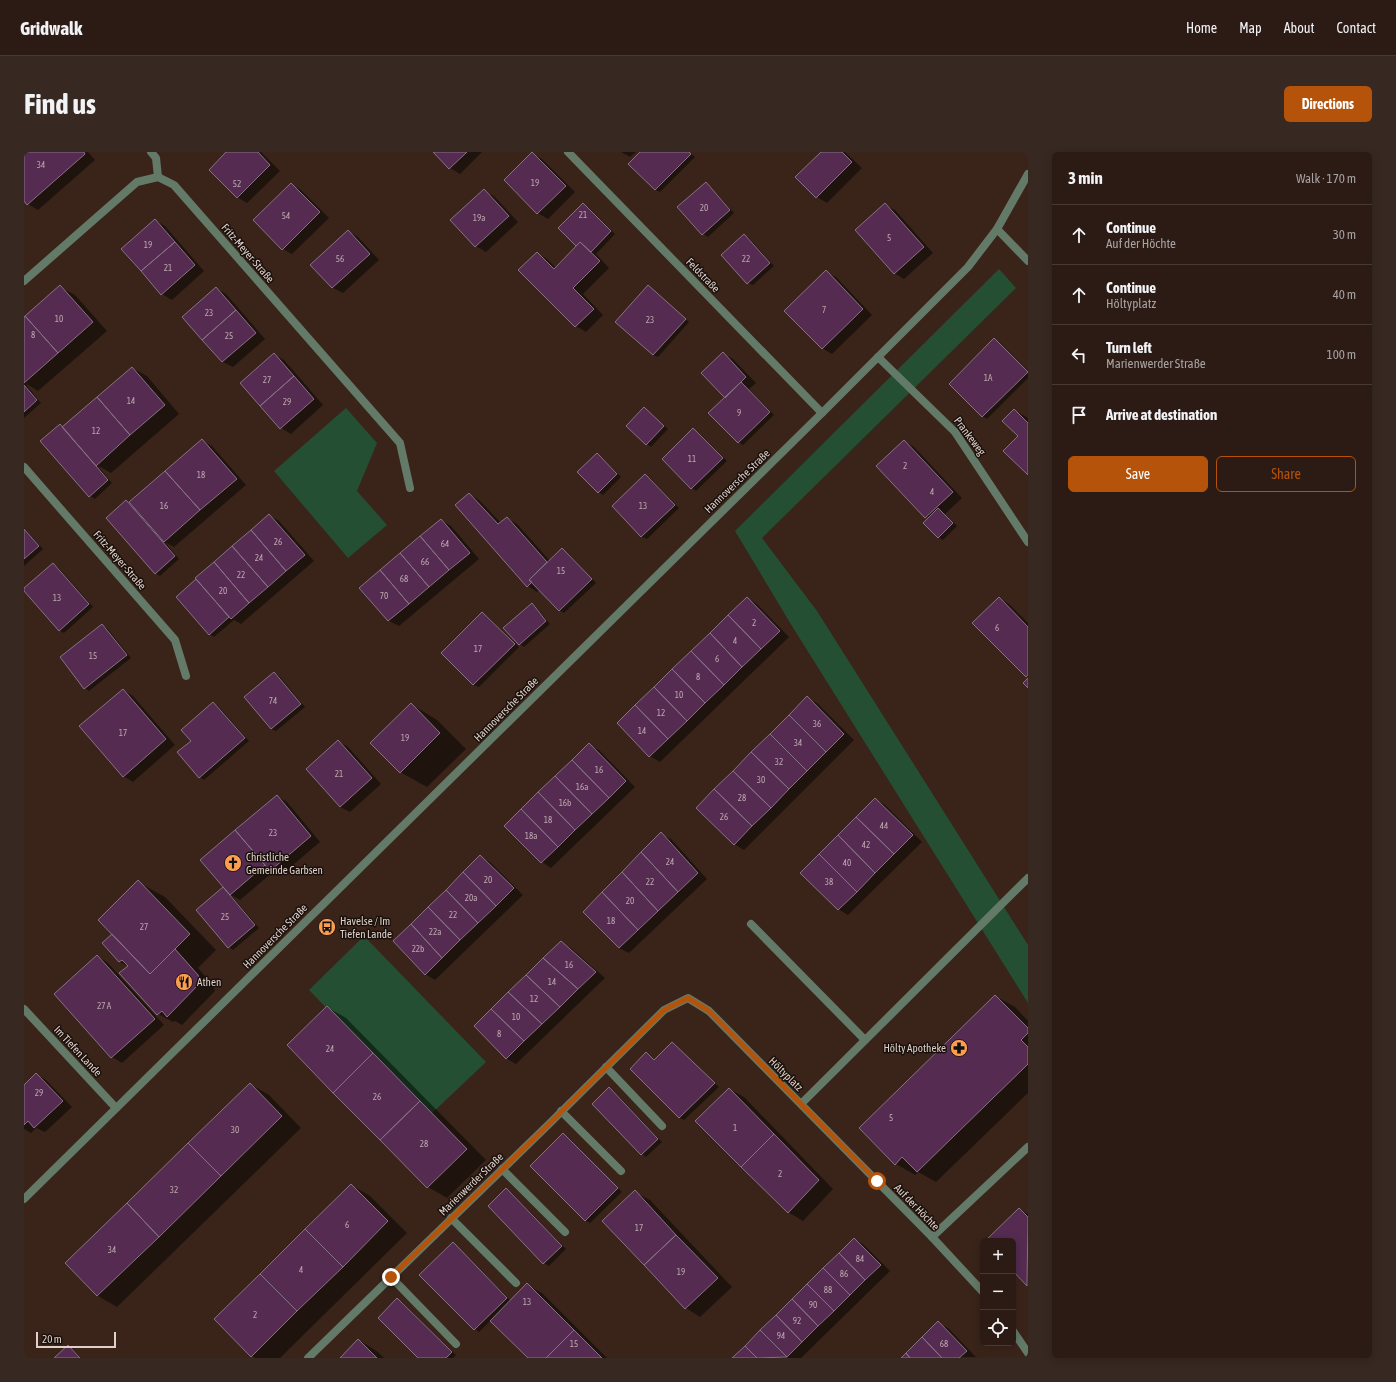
<!DOCTYPE html>
<meta charset="utf-8">
<style>
body{margin:0;font-family:"Asap Condensed",sans-serif;background:#382822;color:#f1f3f6}
.controls{position:absolute;right:12px;bottom:12px;display:grid;overflow:hidden;border-radius:6px;box-shadow:0 2px 10px #0003}
.controls button{width:36px;height:36px;display:grid;place-items:center;padding:0;border:0;border-bottom:1px solid #483934;background:#2c1b14;color:#f1f3f6;font:20px sans-serif}
.scale{position:absolute;left:12px;bottom:10px;width:80px;box-sizing:border-box;padding-left:4px;border:2px solid #dfd1ca;border-top:0;font-size:11px;line-height:14px;white-space:nowrap;color:#dfd1ca;-webkit-text-stroke:3px #1a100c;paint-order:stroke}
.stop{position:absolute;width:12px;height:12px;margin:-9px;border:3px solid #b45309;border-radius:50%;background:#fff}
.stop.end{background:#b45309;border-color:#fff;box-shadow:0 1px 4px #0008}
.list{margin:0;padding:0;list-style:none}
h2{display:flex;justify-content:space-between;align-items:center;height:52px;margin:0;padding:0 16px;font-size:17px}
h2 small{font-size:13px;font-weight:400;color:#a6a1a0}
.list li{display:grid;grid-template-columns:26px 1fr auto;gap:12px;align-items:center;box-sizing:border-box;height:60px;padding:0 16px;border-top:1px solid #483934}
.list b{display:block;font-size:15px;white-space:nowrap}
.list p{margin:0;font-size:13px;white-space:nowrap;color:#a6a1a0}
.list em{font-size:13px;font-style:normal;color:#a6a1a0}
.actions{display:flex;gap:8px;padding:12px 16px}
.actions a{flex:1;padding:9px 0;border:1px solid #b45309;border-radius:6px;text-align:center;font-size:14px;color:#b45309}
.actions .main{background:#b45309;color:#fff}
.icon{flex:none;width:22px;height:22px;fill:none;stroke:currentColor;stroke-width:2;stroke-linecap:round;stroke-linejoin:round}
.map{position:relative;flex:none;width:1004px;height:1206px;overflow:hidden;border-radius:6px}
header{display:flex;align-items:center;gap:24px;box-sizing:border-box;height:56px;padding:0 20px;background:#2c1b14;border-bottom:1px solid #483934}
header strong{font-size:19px}
nav{display:flex;gap:22px;margin-inline-start:auto;font-size:14px}
.intro{display:flex;align-items:center;justify-content:space-between;box-sizing:border-box;height:96px;padding:0 24px}
h1{margin:0;font-size:28px}
.button{padding:10px 18px;border-radius:6px;background:#b45309;color:#fff;font-size:14px;font-weight:700}
main{display:flex;gap:24px;padding:0 24px}
aside{flex:1;background:#2c1b14;border-radius:6px;box-shadow:0 2px 10px #0003}
.map>svg:first-child{display:block}
</style>
<header>
<strong>Gridwalk</strong>
<nav><a>Home</a><a>Map</a><a>About</a><a>Contact</a></nav>
</header>
<div class="intro"><h1>Find us</h1><a class="button">Directions</a></div>
<main>
<div class="map">
<svg width="1004" height="1206" viewBox="0 0 1004 1206">
<rect width="100%" height="100%" fill="#3a241a"/>
<!-- green -->
<path fill="#244f33" d="M975 117 992 136 738 386 793 459 1004 793V851L768 474 711 379Z
M322 256 353 291 333 339 363 373 324 406 250 319Z
M340 784 462 910 406 963 285 838Z"/>
<!-- shadow -->
<path fill="#0007" d="M0 0H64L71 8 14 58 4 52 0 48Z
M204 0H237L256 19 223 51 213 45Z
M411 0H458L436 22 426 16Z
M597 0H612L606 5Z
M617 0H665L671 5 636 40 632 38 606 12Z
M798 0H821L838 16 803 51 793 45Z
M508 1 518 7 551 40 524 67 514 61Z
M682 31 686 34 710 61 684 85 679 82Z
M267 32 277 38 305 66 268 102 259 97Z
M460 39 470 44 494 70 462 100 452 94 428 68Z
M559 52 564 55 591 82 572 102 585 116 559 142 579 163 562 180 552 174 513 101 523 107 532 116 554 94 553 93Z
M861 53 871 58 909 101 880 127 870 121Z
M131 68 141 74 180 119 148 148 138 142Z
M324 79 334 85 355 108 319 141 309 136 288 113Z
M720 83 725 86 750 114 729 133 724 131Z
M802 120 812 125 848 163 808 202 798 196Z
M624 134 665 170 634 205 629 203Z
M36 135 51 143 83 179 14 239 1 231 17 251 0 266V166Z
M192 136 202 142 241 187 209 215 199 210 159 165Z
M970 187 975 190 1004 219V226L963 267 958 264Z
M699 201 709 207 732 231 725 237 750 263 719 293 714 290 702 246Z
M250 202 260 208 299 253 267 282 257 276Z
M108 216 123 224 155 262 87 321 73 313 88 331 71 347 66 344 18 289 39 276Z
M620 256 624 259 644 277 627 295 623 292 603 274Z
M990 258 1004 266V322L995 284Z
M669 277 674 280 703 309 672 339 668 336 639 307Z
M178 288 188 294 222 333 150 395 141 390 155 407 136 424 131 421 102 349 106 351Z
M880 289 890 295 938 346 921 362 933 374 919 388 914 385 905 367 853 314Z
M573 302 577 305 597 325 579 343 574 340Z
M621 324 626 326 655 356 623 387 618 385 589 354Z
M445 342 455 348 477 371 483 366 493 372 526 409 538 397 543 400 572 431 540 461 535 458 516 437 513 440 504 434Z
M245 363 255 369 290 409 217 472 210 468 190 485 186 482 153 445Z
M417 368 427 374 455 407 375 474 365 469 337 436Z
M0 376 19 397 0 414Z
M29 412 34 415 69 455 40 481 35 478Z
M723 446 733 452 765 485 636 610 626 604Z
M975 446 985 452 1004 471V525L1002 524Z
M508 452 512 455 526 472 500 495 496 492Z
M458 461 463 464 495 495 455 535 450 533 418 501Z
M78 473 83 476 107 506 65 539 61 536Z
M250 521 255 524 281 555 252 579 247 577Z
M99 538 109 544 151 593 109 630 99 624Z
M783 546 793 551 830 588 720 698 710 692Z
M189 551 194 554 225 589 180 628 176 625 168 589Z
M387 552 413 568 442 597 403 635 376 620Z
M314 589 324 595 357 632 326 660 316 655Z
M565 593 575 598 611 635 527 716 518 710Z
M253 644 263 650 296 690 256 724 249 720 216 748 207 743 235 776 209 798 205 795 173 758 200 735Z
M851 647 861 653 898 690 824 763 814 757Z
M637 682 647 687 683 727 605 801 595 796Z
M456 705 466 710 499 743 411 828 401 822Z
M114 730 141 745 192 798 174 816 188 832 191 839 158 873 151 869 149 870 134 862 104 814 96 810 88 783Z
M537 790 547 796 581 826 492 912 482 906Z
M73 804 83 810 140 873 98 911 88 905 31 842Z
M971 844 991 855 1004 869V941L912 1030 894 1020 891 1023 872 1012Z
M303 855 322 866 462 1008 423 1046 404 1035 264 893Z
M652 894 695 935 660 968 656 966 607 917 622 901 631 908Z
M12 922 22 928 48 955 21 980 12 976 7 981 0 977V934Z
M226 932 245 943 277 976 93 1155 74 1144 42 1111Z
M585 936 590 939 638 990 622 1005 618 1002Z
M705 937 720 945 809 1037 779 1069 764 1060Z
M540 982 544 985 598 1040 566 1071 561 1068Z
M327 1033 346 1044 383 1081 256 1206H231L228 1204Z
M482 1038 487 1040 542 1097 525 1114 520 1111Z
M611 1040 626 1048 708 1135 676 1165 662 1156Z
M995 1057 1004 1062V1133L989 1118V1089H963Z
M831 1087 840 1093 866 1119 777 1206H710Z
M429 1092 433 1094 487 1149 503 1133 518 1141 583 1206H505L467 1168 455 1180 451 1177Z
M373 1147 378 1150 432 1203 429 1206H396Z
M914 1171 924 1176 952 1205 878 1206Z
M335 1188 354 1200 360 1206H317Z
M44 1194 49 1197 57 1206H32Z"/>
<!-- building -->
<path fill="#552b52" stroke="#877285" d="M0 0H60L61 2 3 53 0 49Z
M202 0H234L246 13 213 46 185 18Z
M409 0H443L425 17Z
M508 0 542 34 513 62 480 28Z
M616 0H665L667 2 631 38 604 12Z
M797 0H818L828 10 792 46 771 25Z
M682 30 706 58 678 83 653 55Z
M267 31 296 60 258 98 229 68Z
M460 37 485 64 451 95 426 68Z
M559 51 587 79 567 100 556 90 552 94 534 76Z
M861 51 900 95 870 122 831 78Z
M131 67 151 90 117 119 97 97Z
M324 78 346 102 308 136 286 113Z
M720 82 746 111 723 132 697 103Z
M151 90 171 113 137 143 117 119Z
M556 90 576 109 549 136 570 157 551 175 494 118 513 100 530 117Z
M802 118 839 157 798 197 760 159Z
M36 133 69 170 34 201 1 164Z
M624 133 662 167 629 203 591 170Z
M192 135 212 158 178 188 158 165Z
M212 158 232 181 198 210 178 188Z
M1 164 34 201 0 231V165Z
M970 186 1004 220 958 265 925 232Z
M699 200 722 225 701 246 677 221Z
M250 201 270 224 236 254 216 231Z
M108 215 141 253 106 283 73 245Z
M270 224 290 247 256 277 236 254Z
M717 230 746 260 714 291 684 261Z
M0 233 13 248 0 260Z
M73 245 106 283 72 314 38 275Z
M620 255 640 274 622 293 602 274Z
M990 257 1004 271V323L979 299 994 284 978 269Z
M36 272 84 328 65 345 16 289Z
M669 276 699 306 667 337 638 307Z
M178 287 213 327 176 358 141 319Z
M880 288 929 340 901 366 852 314Z
M573 301 593 322 574 341 553 320Z
M141 319 176 358 140 390 105 350Z
M621 322 651 353 617 385 588 354Z
M445 341 474 372 483 365 523 410 505 428 508 430 503 435 431 353Z
M102 348 151 404 131 422 82 366Z
M914 356 929 371 914 386 899 371Z
M245 362 281 403 262 419 227 378Z
M417 367 446 401 425 418 396 384Z
M0 377 15 394 0 407Z
M227 378 262 419 244 435 208 394Z
M396 384 425 418 405 435 376 401Z
M208 394 244 435 225 451 190 410Z
M538 396 568 427 535 459 505 428Z
M376 401 405 435 385 452 356 418Z
M190 410 225 451 207 467 171 426Z
M29 411 65 452 35 479 0 439V436Z
M356 418 385 452 364 469 335 436Z
M172 427 205 465 185 483 152 445Z
M723 445 756 479 737 497 704 463Z
M975 445 1004 475V523L1002 525 948 471Z
M508 451 522 469 495 493 479 476Z
M458 460 491 492 449 533 417 501Z
M704 463 737 497 718 515 686 481Z
M78 472 103 503 60 537 36 505Z
M686 481 718 515 700 533 667 499Z
M667 499 700 533 681 551 648 517Z
M648 517 681 551 663 569 630 535Z
M250 520 277 552 247 577 220 545Z
M1004 526V536L999 531Z
M630 535 663 569 644 587 611 553Z
M99 537 142 587 99 625 55 574Z
M783 544 820 582 802 600 765 563Z
M189 550 221 586 175 626 153 600 167 589 157 578Z
M387 551 416 581 376 621 346 591Z
M611 553 644 587 625 605 593 571Z
M765 563 802 600 783 619 746 582Z
M746 582 783 619 765 637 727 600Z
M314 588 348 626 316 655 282 617Z
M565 591 602 629 585 646 548 608Z
M727 600 765 637 747 656 709 619Z
M548 608 585 646 568 662 531 624Z
M709 619 747 656 728 674 690 637Z
M531 624 568 662 551 678 514 640Z
M690 637 728 674 710 693 672 656Z
M514 640 551 678 534 695 497 657Z
M253 643 287 684 246 719 211 678Z
M851 646 889 683 870 702 832 665Z
M497 657 534 695 517 711 480 674Z
M832 665 870 702 851 721 814 683Z
M211 678 241 713 206 743 176 708Z
M637 680 674 721 654 740 617 700Z
M814 683 851 721 833 740 795 702Z
M617 700 654 740 634 759 598 720Z
M795 702 833 740 814 758 776 721Z
M456 703 490 736 472 754 439 720Z
M439 720 472 754 454 771 422 738Z
M598 720 634 759 614 778 578 740Z
M114 728 166 782 126 822 74 768Z
M199 735 231 773 204 796 172 758Z
M422 738 454 771 436 788 404 755Z
M578 740 614 778 595 796 559 760Z
M404 755 436 788 418 806 387 772Z
M387 772 418 806 401 823 369 789Z
M88 782 126 822 151 797 174 823 177 830 143 865 138 859 133 863 95 821 104 814 98 808 95 810 78 791Z
M537 789 572 820 554 837 519 806Z
M73 803 131 867 87 906 30 842Z
M519 806 554 837 536 855 502 823Z
M502 823 536 855 518 872 484 840Z
M484 840 518 872 500 889 467 857Z
M971 843 1004 876V881L997 888 1004 895V912L893 1020 878 1005 871 1013 835 976Z
M303 854 349 901 309 941 263 893Z
M467 857 500 889 482 907 450 874Z
M648 890 691 931 655 966 606 917 622 900 630 908Z
M349 901 396 949 356 988 309 941Z
M12 921 39 949 10 976 4 969 0 973V933Z
M226 931 258 964 197 1024 164 991Z
M585 935 634 987 617 1003 568 952Z
M705 936 750 982 717 1015 671 969Z
M396 949 443 997 403 1036 356 988Z
M539 981 594 1036 561 1069 506 1014Z
M750 982 795 1028 764 1061 717 1015Z
M164 991 197 1024 135 1085 103 1051Z
M327 1032 364 1069 319 1115 281 1077Z
M482 1036 538 1094 519 1112 464 1054Z
M611 1038 652 1083 620 1113 578 1069Z
M103 1051 135 1085 73 1144 41 1111Z
M995 1056 1004 1065 1003 1134 989 1119V1089H961Z
M281 1077 319 1115 273 1159 236 1122Z
M652 1083 694 1126 661 1157 620 1113Z
M830 1086 857 1113 841 1128 815 1101Z
M429 1090 483 1146 450 1178 395 1123Z
M815 1101 841 1128 826 1143 799 1116Z
M799 1116 826 1143 810 1159 783 1132Z
M236 1122 273 1159 227 1205 190 1167Z
M503 1131 550 1178 522 1206H504L466 1169Z
M783 1132 810 1159 794 1174 768 1147Z
M373 1146 428 1200 422 1206H394L354 1166Z
M768 1147 794 1174 778 1190 752 1163Z
M752 1163 778 1190 763 1205 736 1178Z
M914 1169 943 1199 935 1206H918L898 1185Z
M550 1178 578 1206H522Z
M736 1178 763 1205 733 1206 721 1194Z
M898 1185 918 1206H886L882 1201Z
M334 1187 353 1206H316Z
M44 1193 56 1206H30Z
M721 1194 733 1206H708Z
M882 1201 886 1206H877Z"/>
<g fill="none" stroke-linecap="round" stroke-linejoin="round">
<!-- service -->
<path stroke="#647a68" stroke-width="8" d="M127 0 132 6 134 25
M727 772 841 888
M582 915 638 974
M537 959 597 1019
M478 1017 541 1080
M427 1066 492 1131
M908 1085 1004 995
M367 1125 432 1192"/>
<!-- minor -->
<path stroke="#647a68" stroke-width="8" d="M544 0 798 261
M973 77 1004 109
M0 129 113 30 134 25 150 33 376 291 386 336
M854 205 931 280 1004 390
M0 315 151 488 162 524
M0 857 92 956
M777 952 1004 726
M989 1179 1004 1201
M284 1206 525 972 640 858 664 846 685 859 908 1085 959 1140"/>
<!-- tertiary -->
<path stroke="#647a68" stroke-width="8" d="M0 1047 798 261 944 115 973 77 1004 22"/>
</g>
<g fill="none" stroke-linecap="round" stroke-linejoin="round">
<!-- route -->
<path stroke="#b45309" stroke-width="5" d="M367 1125 525 972 640 858 664 846 685 859 853 1029"/>
</g>
<!-- icons -->
<defs>
<symbol id="church-disc" viewBox="-11 -11 22 22"><circle r="9.5" fill="#fb9e50" stroke="#1a100c"/><path d="M-1.2-6h2.4v3.5h3.3v2.4h-3.3V6h-2.4V-.1h-3.3v-2.4h3.3Z" fill="#111"/></symbol>
<symbol id="bus-disc" viewBox="-11 -11 22 22"><circle r="9.5" fill="#fb9e50" stroke="#1a100c"/><path d="M-5-6H5V4H4V6H2V4H-2V6H-4V4H-5ZM-3.5-4V0h7V-4ZM-3.5 1.2v1.5H-2V1.2ZM2 1.2v1.5H3.5V1.2Z" fill="#111"/></symbol>
<symbol id="restaurant-disc" viewBox="-11 -11 22 22"><circle r="9.5" fill="#fb9e50" stroke="#1a100c"/><path d="M-5-6h1v4h1v-4h1v4h1v-4h1v5L-1.5 .5V6h-2V.5L-5-1ZM5-6V6H3V1.5H1.5Q1.5-4 5-6Z" fill="#111"/></symbol>
<symbol id="pharmacy-disc" viewBox="-11 -11 22 22"><circle r="9.5" fill="#fb9e50" stroke="#1a100c"/><path d="M-2-6h4v4h4v4h-4v4h-4v-4h-4v-4h4Z" fill="#111"/></symbol>
</defs>
<g fill-rule="evenodd">
<use href="#church-disc" x="199" y="701" width="20" height="20"/>
<use href="#bus-disc" x="293" y="765" width="20" height="20"/>
<use href="#restaurant-disc" x="150" y="820" width="20" height="20"/>
<use href="#pharmacy-disc" x="925" y="886" width="20" height="20"/>
</g>
<g text-anchor="middle" stroke-width="3" stroke-linejoin="round" paint-order="stroke">
<!-- number labels -->
<g font-size="9" fill="#bca8ac">
<text x="17" y="16">34</text>
<text x="511" y="34">19</text>
<text x="213" y="35">52</text>
<text x="680" y="59">20</text>
<text x="559" y="66">21</text>
<text x="262" y="67">54</text>
<text x="455" y="69">19a</text>
<text x="865" y="89">5</text>
<text x="124" y="96">19</text>
<text x="316" y="110">56</text>
<text x="722" y="110">22</text>
<text x="144" y="119">21</text>
<text x="800" y="161">7</text>
<text x="185" y="164">23</text>
<text x="35" y="170">10</text>
<text x="626" y="171">23</text>
<text x="9" y="186">8</text>
<text x="205" y="187">25</text>
<text x="964" y="229">1A</text>
<text x="243" y="231">27</text>
<text x="107" y="252">14</text>
<text x="263" y="253">29</text>
<text x="715" y="264">9</text>
<text x="72" y="282">12</text>
<text x="668" y="310">11</text>
<text x="881" y="317">2</text>
<text x="177" y="326">18</text>
<text x="908" y="343">4</text>
<text x="140" y="357">16</text>
<text x="619" y="357">13</text>
<text x="254" y="393">26</text>
<text x="421" y="395">64</text>
<text x="235" y="409">24</text>
<text x="401" y="413">66</text>
<text x="537" y="422">15</text>
<text x="217" y="426">22</text>
<text x="380" y="430">68</text>
<text x="199" y="442">20</text>
<text x="360" y="447">70</text>
<text x="33" y="449">13</text>
<text x="730" y="474">2</text>
<text x="973" y="479">6</text>
<text x="711" y="492">4</text>
<text x="454" y="500">17</text>
<text x="69" y="507">15</text>
<text x="693" y="510">6</text>
<text x="674" y="528">8</text>
<text x="655" y="546">10</text>
<text x="249" y="552">74</text>
<text x="637" y="564">12</text>
<text x="793" y="575">36</text>
<text x="618" y="582">14</text>
<text x="99" y="584">17</text>
<text x="381" y="589">19</text>
<text x="774" y="594">34</text>
<text x="755" y="613">32</text>
<text x="575" y="621">16</text>
<text x="315" y="625">21</text>
<text x="737" y="631">30</text>
<text x="558" y="638">16a</text>
<text x="718" y="649">28</text>
<text x="541" y="654">16b</text>
<text x="700" y="668">26</text>
<text x="524" y="671">18</text>
<text x="860" y="677">44</text>
<text x="249" y="684">23</text>
<text x="507" y="687">18a</text>
<text x="842" y="696">42</text>
<text x="646" y="713">24</text>
<text x="823" y="714">40</text>
<text x="464" y="731">20</text>
<text x="626" y="733">22</text>
<text x="805" y="733">38</text>
<text x="447" y="749">20a</text>
<text x="606" y="752">20</text>
<text x="429" y="766">22</text>
<text x="201" y="768">25</text>
<text x="587" y="772">18</text>
<text x="120" y="778">27</text>
<text x="411" y="783">22a</text>
<text x="394" y="800">22b</text>
<text x="545" y="816">16</text>
<text x="528" y="833">14</text>
<text x="510" y="850">12</text>
<text x="80" y="857">27 A</text>
<text x="492" y="868">10</text>
<text x="475" y="885">8</text>
<text x="306" y="900">24</text>
<text x="15" y="944">29</text>
<text x="353" y="948">26</text>
<text x="867" y="969">5</text>
<text x="711" y="979">1</text>
<text x="211" y="981">30</text>
<text x="400" y="995">28</text>
<text x="756" y="1025">2</text>
<text x="150" y="1041">32</text>
<text x="323" y="1076">6</text>
<text x="615" y="1079">17</text>
<text x="88" y="1101">34</text>
<text x="836" y="1110">84</text>
<text x="277" y="1121">4</text>
<text x="657" y="1123">19</text>
<text x="820" y="1125">86</text>
<text x="804" y="1141">88</text>
<text x="503" y="1153">13</text>
<text x="789" y="1156">90</text>
<text x="231" y="1166">2</text>
<text x="773" y="1172">92</text>
<text x="757" y="1187">94</text>
<text x="550" y="1195">15</text>
<text x="920" y="1195">68</text>
</g>
<!-- street labels -->
<g font-size="11" fill="#dfd1ca" stroke="#1a100c">
<text transform="translate(224 101) rotate(49)" y="4">Fritz-Meyer-Straße</text>
<text transform="translate(679 123) rotate(46)" y="4">Feldstraße</text>
<text transform="translate(946 284) rotate(53)" y="4">Prankeweg</text>
<text transform="translate(713 329) rotate(-44)" y="4">Hannoversche Straße</text>
<text transform="translate(96 408) rotate(49)" y="4">Fritz-Meyer-Straße</text>
<text transform="translate(482 557) rotate(-45)" y="4">Hannoversche Straße</text>
<text transform="translate(251 784) rotate(-45)" y="4">Hannoversche Straße</text>
<text transform="translate(54 899) rotate(47)" y="4">Im Tiefen Lande</text>
<text transform="translate(762 922) rotate(45)" y="4">Höltyplatz</text>
<text transform="translate(447 1032) rotate(-44)" y="4">Marienwerder Straße</text>
<text transform="translate(893 1055) rotate(46)" y="4">Auf der Höchte</text>
</g>
<!-- poi labels -->
<g font-size="11" fill="#dfd1ca" stroke="#1a100c" text-anchor="start">
<text x="222" y="709">Christliche<tspan x="222" dy="13">Gemeinde Garbsen</tspan></text>
<text x="316" y="773">Havelse / Im<tspan x="316" dy="13">Tiefen Lande</tspan></text>
<text x="173" y="834">Athen</text>
<text x="922" y="900" text-anchor="end">Hölty Apotheke</text>
</g>
</g>
</svg>
<div class="controls">
<button>+</button>
<button>−</button>
<button><svg class="icon" aria-label="locate" viewBox="0 0 24 24"><circle cx="12" cy="12" r="6"/><path d="M12 2v4M12 18v4M2 12h4M18 12h4"/></svg></button>
</div>
<div class="scale">20 m</div>
<div class="stop" style="left:853px;top:1029px"></div>
<div class="stop end" style="left:367px;top:1125px"></div>
</div>
<aside>
<h2>3 min<small>Walk · 170 m</small></h2>
<ul class="list">
<li><svg class="icon" aria-label="ahead" viewBox="0 0 24 24"><path d="M12 20V5M6 11l6-6 6 6"/></svg><div><b>Continue</b><p>Auf der Höchte</p></div><em>30 m</em></li>
<li><svg class="icon" aria-label="ahead" viewBox="0 0 24 24"><path d="M12 20V5M6 11l6-6 6 6"/></svg><div><b>Continue</b><p>Höltyplatz</p></div><em>40 m</em></li>
<li><svg class="icon" aria-label="left" viewBox="0 0 24 24"><path d="M17 20v-9H6M10 6l-5 5 5 5"/></svg><div><b>Turn left</b><p>Marienwerder Straße</p></div><em>100 m</em></li>
<li><svg class="icon" aria-label="arrive" viewBox="0 0 24 24"><path d="M6 21V4h12l-3 4 3 4H6"/></svg><div><b>Arrive at destination</b></div></li>
</ul>
<div class="actions"><a class="main">Save</a><a>Share</a></div>
</aside>
</main>
